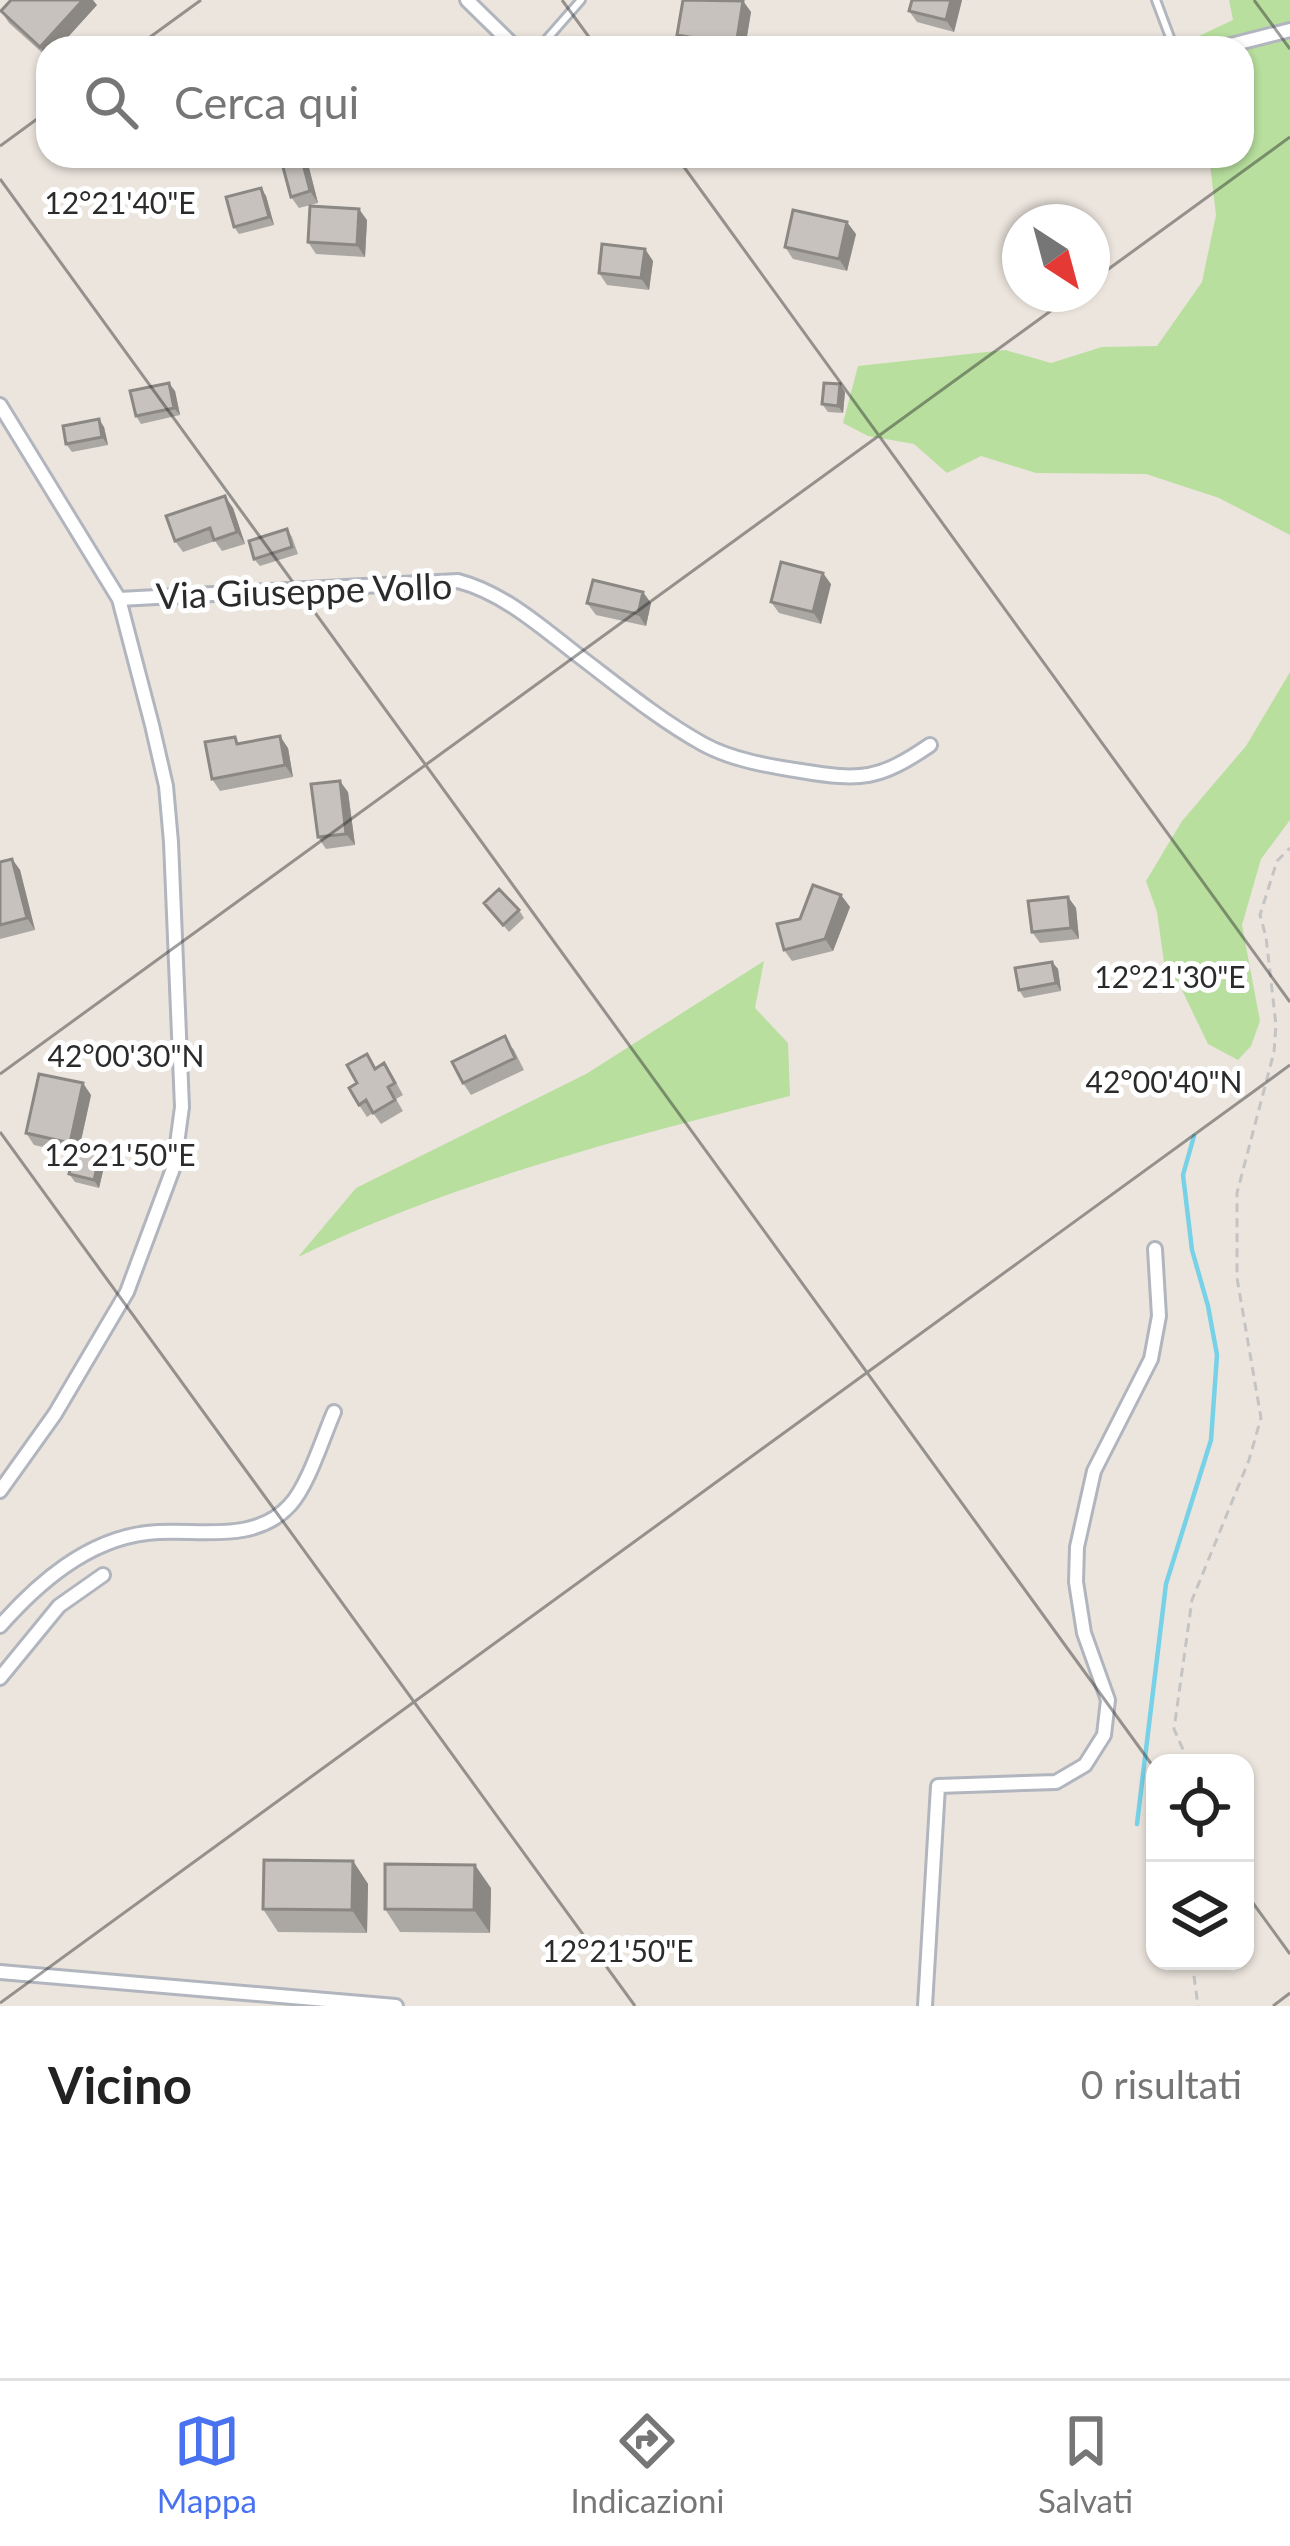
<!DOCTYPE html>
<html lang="it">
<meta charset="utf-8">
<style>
body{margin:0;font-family:Lato,sans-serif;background:#f2f2f2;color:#222}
.controls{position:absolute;right:36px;bottom:36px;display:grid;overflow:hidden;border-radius:24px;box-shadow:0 3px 9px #0004}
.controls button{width:108px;height:108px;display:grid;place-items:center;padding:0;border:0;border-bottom:3px solid #e0e0e0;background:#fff;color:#222;font:60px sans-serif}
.compass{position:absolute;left:1002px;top:204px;width:108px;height:108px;border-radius:50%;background:#fff;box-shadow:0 3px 9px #0004;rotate:144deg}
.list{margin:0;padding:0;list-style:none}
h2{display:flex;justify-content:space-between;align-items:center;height:156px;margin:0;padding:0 48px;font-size:51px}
h2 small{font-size:39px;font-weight:400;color:#767676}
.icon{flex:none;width:66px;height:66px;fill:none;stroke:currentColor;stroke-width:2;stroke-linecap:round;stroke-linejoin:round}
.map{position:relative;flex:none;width:1290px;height:2006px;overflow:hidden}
.search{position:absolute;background:#fff;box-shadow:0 3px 9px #0004;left:36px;right:36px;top:36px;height:132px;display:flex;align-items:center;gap:30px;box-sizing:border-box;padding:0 42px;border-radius:36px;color:#767676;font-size:45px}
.sheet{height:372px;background:#fff}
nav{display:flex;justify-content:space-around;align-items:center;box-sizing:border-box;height:168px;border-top:3px solid #e0e0e0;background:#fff;font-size:33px;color:#767676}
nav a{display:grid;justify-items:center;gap:6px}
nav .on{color:#4872ef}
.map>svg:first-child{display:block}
</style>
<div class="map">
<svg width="1290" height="2006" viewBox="0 0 1290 2006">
<rect width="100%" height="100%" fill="#ece5de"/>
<!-- green -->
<path fill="#b8df9e" d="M1229 0H1290V535L1219 498 1146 474 1036 473 981 456 947 473 914 444 868 436 843 423 858 366 1005 350 1051 363 1102 347 1157 346 1202 282 1216 215 1209 156H1242V48H1188L1184 43 1233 20Z
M1290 672V820L1261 859 1242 925 1260 1021 1251 1046 1238 1060 1208 1044 1180 986 1164 962 1157 912 1146 881 1182 821 1246 746Z
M764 961 755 1008 788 1043 790 1096C623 1138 453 1182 298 1257L356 1188 586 1074Z"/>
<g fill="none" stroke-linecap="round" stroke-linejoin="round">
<!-- stream -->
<path stroke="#77d1e7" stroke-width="4.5" d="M1137 1824 1166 1584 1211 1440 1217 1355 1208 1306 1192 1250 1183 1175 1194 1136"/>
<defs>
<path id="service" d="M1156 0 1174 48
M539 48 581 0"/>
<path id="minor" d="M467 0 516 48
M1219 48 1290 30
M0 405 119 599 152 725 166 786 171 842 182 1107 174 1166 127 1292 55 1414 0 1491
M119 599 458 581C503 593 539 625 575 653 616 684 658 719 703 744 732 760 769 766 801 771 861 781 879 780 930 745
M0 1626C38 1583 87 1540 147 1533 193 1527 253 1546 290 1505 308 1486 323 1437 334 1412
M0 1678 59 1606 103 1575
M0 1972 396 2006
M925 2006 938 1786 1056 1782 1085 1765 1104 1735 1108 1700 1084 1633 1076 1582 1077 1547 1094 1471 1151 1359 1159 1316 1155 1249"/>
</defs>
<!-- service casing -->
<use href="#service" stroke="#b1b5bd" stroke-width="12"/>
<!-- minor casing -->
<use href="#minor" stroke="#b1b5bd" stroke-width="18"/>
<!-- path -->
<path stroke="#c4c4c4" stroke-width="3" stroke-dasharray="9 6" stroke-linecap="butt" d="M1189 1763 1174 1729 1192 1600 1249 1460 1261 1418 1237 1278V1193L1274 1052 1276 1025 1266 937 1260 915 1277 861 1290 848
M1192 1961 1198 2006"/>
<!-- service -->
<use href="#service" stroke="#fff" stroke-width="6"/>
<!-- minor -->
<use href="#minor" stroke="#fff" stroke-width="12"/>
</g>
<!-- wall -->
<path fill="#aba7a3" d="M962 0 954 32 917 22 909 11Z
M743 1 751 12 745 48 685 47 677 35Z
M97 5 58 48H48V58L9 23 1 11Z
M280 156H306L318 203 299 208 291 197Z
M261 188 266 196 274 225 239 234 234 227Z
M367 220 365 257 316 254 308 242Z
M856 234 847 271 793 259 785 247Z
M645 249 653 261 649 290 607 285 599 273Z
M175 391 180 415 141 424 136 416Z
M845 392 843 413 828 412 822 404Z
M104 427 108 445 72 452 66 444Z
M233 508 245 544 222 551 215 541 183 552 175 541Z
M287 529 292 537 298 554 260 566 254 559Z
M831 584 821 624 779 613 771 602Z
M587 603H651L646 626 596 615Z
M240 744 288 748 293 777 220 791 212 779Z
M348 792 355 845 326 849 318 837Z
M12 859 20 870 35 930 0 939V862Z
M841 895 850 907 833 951 792 961 784 950 800 919Z
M1068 897 1076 908 1079 939 1040 943 1032 932Z
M484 903 519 910 524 918 509 932Z
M1052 962 1058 969 1061 991 1024 998 1019 990Z
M513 1048 524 1070 471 1095 463 1083Z
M392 1075 403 1095 396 1099 403 1111 381 1124 373 1113 367 1117 359 1105Z
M91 1095 81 1141 102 1146 107 1154 99 1188 75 1182 69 1174 74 1154 34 1145 26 1133Z
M353 1861 368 1884 367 1933 278 1932 263 1909Z
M491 1888 490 1933 400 1932 385 1909Z"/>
<!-- shaded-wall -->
<path fill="#8b8884" d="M83 0H93L97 5 58 48H48V58L40 47Z
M951 0H962L954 32 946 20Z
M743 1 751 12 745 48H738L736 45Z
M301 156H306L318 203 310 191Z
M261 188 266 196 274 225 269 217Z
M359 209 367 220 365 257 357 245Z
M847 222 856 234 847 271 839 259Z
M645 249 653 261 649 290 641 278Z
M169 383 175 391 180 415 174 408Z
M840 384 845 392 843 413 838 406Z
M99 419 104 427 108 445 102 437Z
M225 496 233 508 245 544 237 532Z
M823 573 831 584 821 624 813 612Z
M643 592 651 603 646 626 638 614Z
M280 736 288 748 293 777 285 765Z
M340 781 348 792 355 845 346 834Z
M12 859 20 870 35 930 27 918Z
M841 895 850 907 833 951 825 939Z
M1068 897 1076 908 1079 939 1071 928Z
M1052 962 1058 969 1061 991 1056 983Z
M83 1083 91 1095 78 1154 70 1143Z
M102 1146 107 1154 99 1188 94 1180Z
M353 1861 368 1884 367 1933 352 1910Z
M475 1865 491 1888 490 1933 474 1910Z"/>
<!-- building -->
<path fill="#c7c2bd" stroke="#8b8884" stroke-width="3" d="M11 0H83L40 47 1 11Z
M683 0 743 1 736 45 677 35Z
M912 0H951L946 20 909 11Z
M280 156H301L310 191 291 197Z
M261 188 269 217 234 227 226 197Z
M310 206 359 209 357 245 308 242Z
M793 210 847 222 839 259 785 247Z
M602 244 645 249 641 278 599 273Z
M169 383 174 408 136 416 130 391Z
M824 383 840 384 838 406 822 404Z
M99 419 102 437 66 444 63 426Z
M225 496 237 532 214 540 210 528 175 541 166 516Z
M287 529 292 547 254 559 249 541Z
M781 562 823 573 813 612 771 602Z
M593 580 643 592 638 614 587 603Z
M280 736 285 765 212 779 205 742 235 737 237 744Z
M340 781 346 834 318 837 311 784Z
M12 859 27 918 0 925V862Z
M813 885 841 895 825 939 784 950 777 924 800 919Z
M499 889 519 910 503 925 484 903Z
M1068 897 1071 928 1032 932 1028 901Z
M1052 962 1056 983 1019 990 1015 968Z
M505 1036 515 1058 463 1083 452 1062Z
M367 1054 375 1069 384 1063 395 1083 388 1087 395 1100 373 1113 366 1100 359 1105 349 1088 357 1083 347 1065Z
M39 1074 83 1083 70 1143 26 1133Z
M77 1141 102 1146 94 1180 69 1174Z
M264 1860 353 1861 352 1910 263 1909Z
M385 1864 475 1865 474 1910 385 1909Z"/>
<!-- ticks -->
<path fill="none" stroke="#2b2b2b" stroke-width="3" stroke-opacity="0.45" d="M562 0 597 48M1254 0 1290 49M135 48 201 0M0 146 48 111M676 156 1290 1002M0 179 1155 1769M1092 281 1290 137M0 1074 1074 294M0 1132 635 2006M1245 1892 1290 1954M0 2003 1290 1065M1273 2006 1290 1993"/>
<g text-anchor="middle" stroke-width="10" stroke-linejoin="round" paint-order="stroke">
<!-- street labels -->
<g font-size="36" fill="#2b2b2b" stroke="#fff">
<text transform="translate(304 591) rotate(-2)" y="13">Via Giuseppe Vollo</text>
</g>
</g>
<g font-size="30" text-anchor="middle" fill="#2b2b2b" stroke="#fff" stroke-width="10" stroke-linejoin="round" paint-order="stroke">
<text x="120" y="214">12°21'40"E</text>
<text x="1170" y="988">12°21'30"E</text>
<text x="126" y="1067">42°00'30"N</text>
<text x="1164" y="1093">42°00'40"N</text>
<text x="120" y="1166">12°21'50"E</text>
<text x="618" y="1962">12°21'50"E</text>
</g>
</svg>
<div class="controls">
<button><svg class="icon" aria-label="locate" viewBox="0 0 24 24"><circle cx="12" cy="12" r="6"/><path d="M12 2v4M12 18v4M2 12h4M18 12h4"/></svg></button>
<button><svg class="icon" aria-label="layers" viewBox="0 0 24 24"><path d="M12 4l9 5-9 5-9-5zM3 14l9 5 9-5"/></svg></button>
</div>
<svg class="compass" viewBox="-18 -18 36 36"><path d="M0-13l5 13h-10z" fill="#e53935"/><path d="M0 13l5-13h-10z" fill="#767676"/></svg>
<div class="search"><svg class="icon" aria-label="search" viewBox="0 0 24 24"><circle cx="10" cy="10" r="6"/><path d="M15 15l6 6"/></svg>Cerca qui</div>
</div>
<section class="sheet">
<h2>Vicino<small>0 risultati</small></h2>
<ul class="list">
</ul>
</section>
<nav>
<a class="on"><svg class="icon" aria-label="map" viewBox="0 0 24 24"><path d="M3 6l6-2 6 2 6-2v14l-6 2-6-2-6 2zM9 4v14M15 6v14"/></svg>Mappa</a>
<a><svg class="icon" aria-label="directions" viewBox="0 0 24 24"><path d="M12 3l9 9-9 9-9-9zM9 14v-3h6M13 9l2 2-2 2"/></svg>Indicazioni</a>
<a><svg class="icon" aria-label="saved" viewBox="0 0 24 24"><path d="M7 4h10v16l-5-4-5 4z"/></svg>Salvati</a>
</nav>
